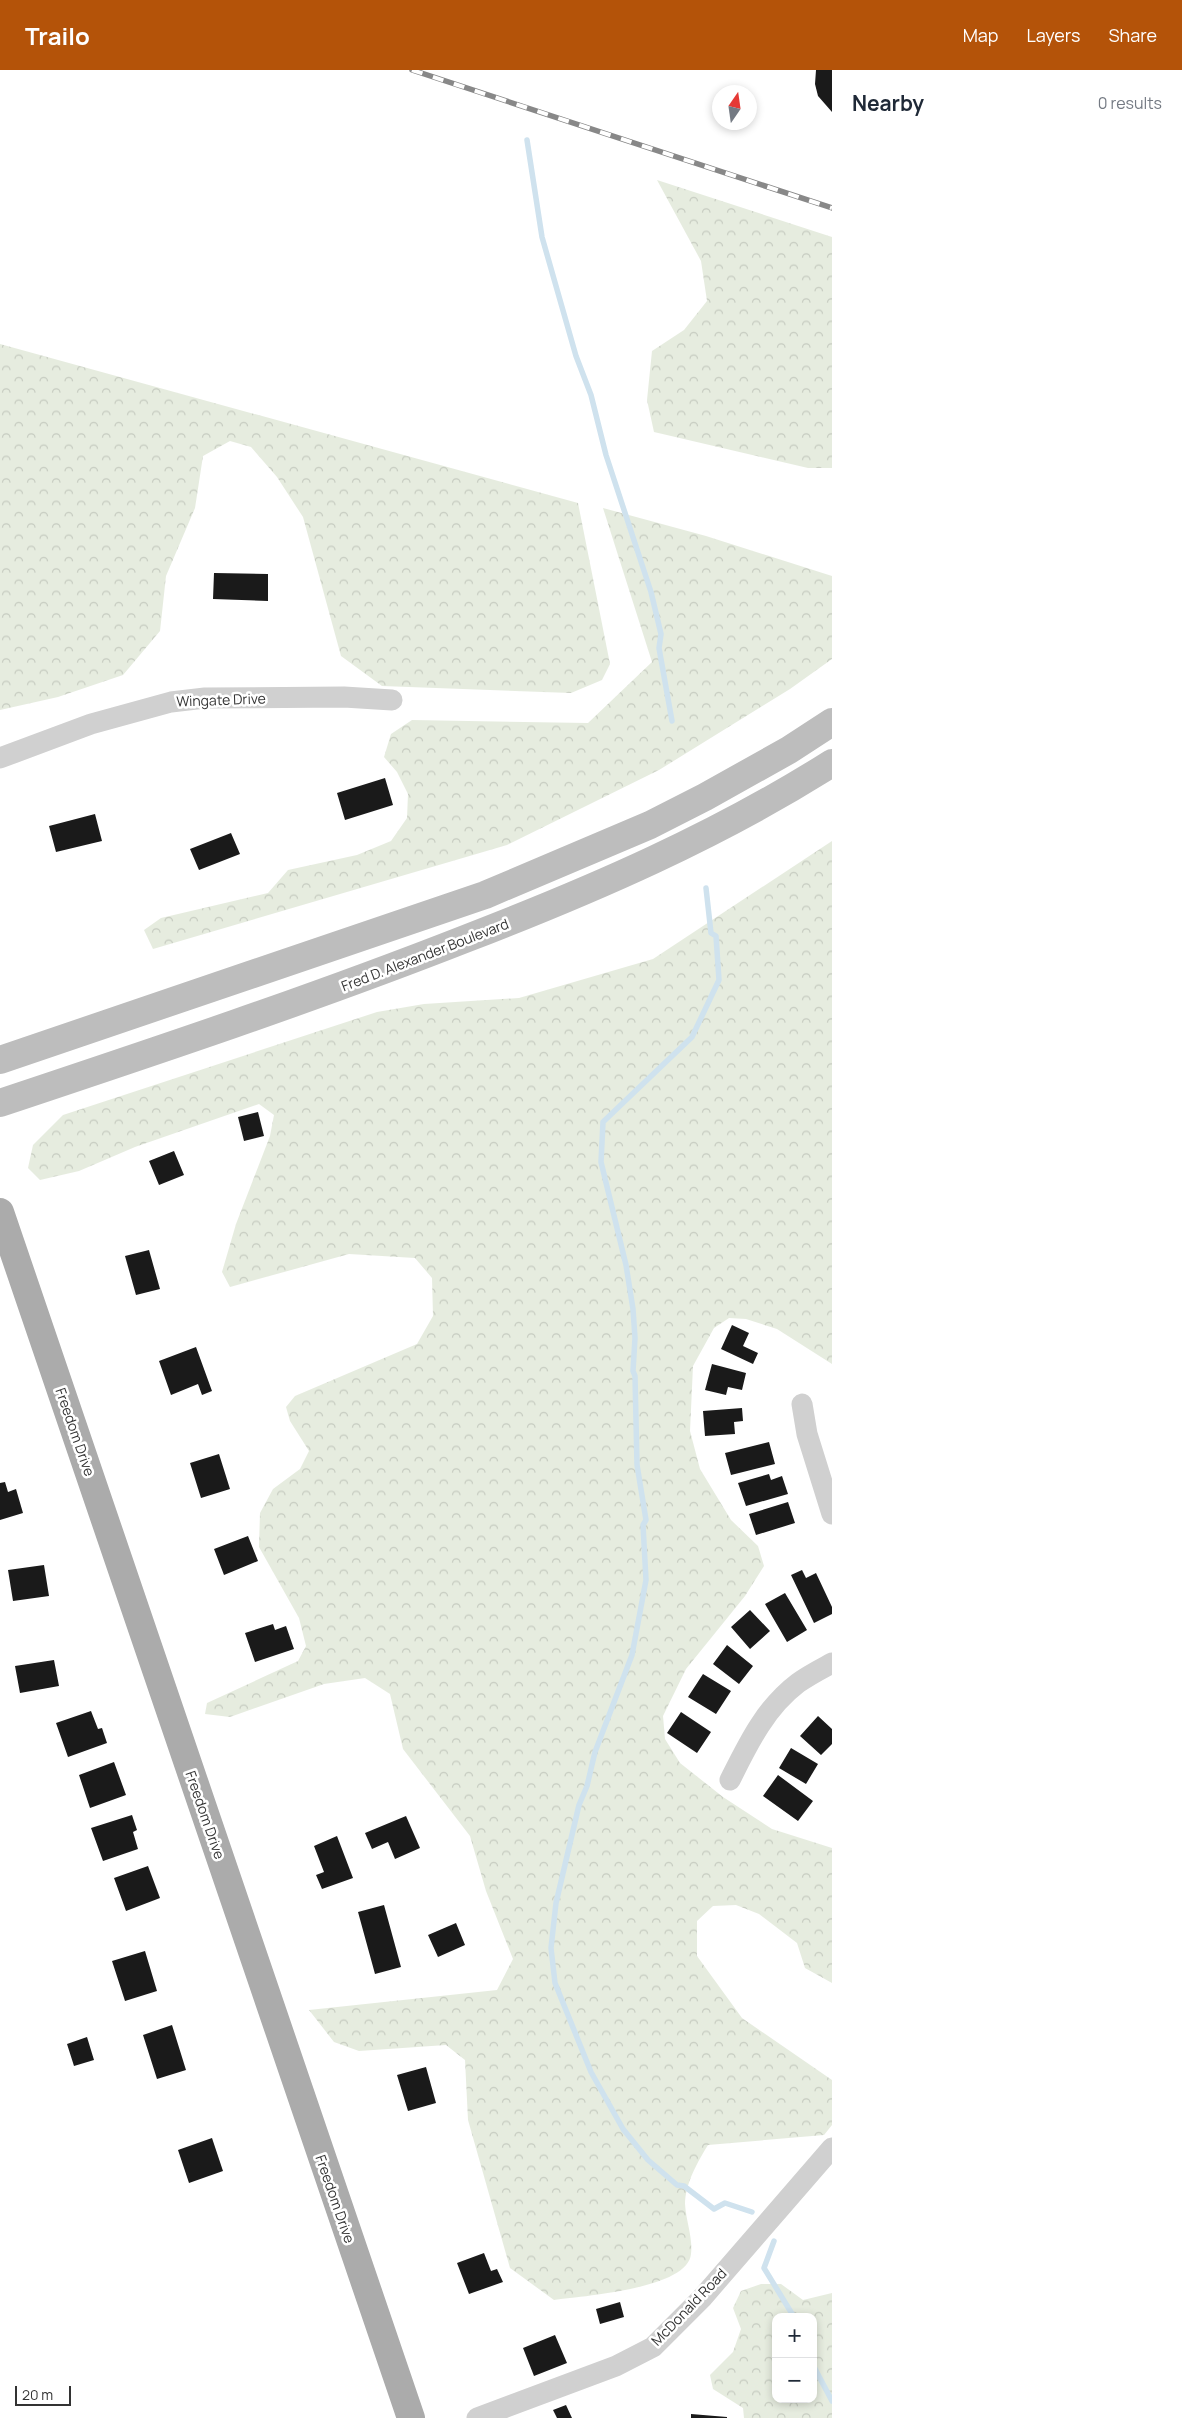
<!DOCTYPE html>
<meta charset="utf-8">
<style>
body{margin:0;font-family:Manrope,sans-serif;background:#f2f2f3;color:#1f2937}
.controls{position:absolute;right:15px;bottom:15px;display:grid;overflow:hidden;border-radius:10px;box-shadow:0 2px 8px #0003}
.controls button{width:45px;height:45px;display:grid;place-items:center;padding:0;border:0;border-bottom:1px solid #e0e1e3;background:#fff;color:#1f2937;font:25px sans-serif}
.compass{position:absolute;left:712px;top:15px;width:45px;height:45px;border-radius:50%;background:#fff;box-shadow:0 2px 8px #0003;rotate:13deg}
.scale{position:absolute;left:15px;bottom:12px;width:56px;box-sizing:border-box;padding-left:5px;border:2px solid #333;border-top:0;font-size:14px;line-height:18px;white-space:nowrap;color:#333;-webkit-text-stroke:4px #fff;paint-order:stroke}
.list{margin:0;padding:0;list-style:none}
h2{display:flex;justify-content:space-between;align-items:center;height:65px;margin:0;padding:0 20px;font-size:21px}
h2 small{font-size:16px;font-weight:400;color:#747a83}
.map{position:relative;flex:none;width:832px;height:2348px;overflow:hidden}
header{display:flex;align-items:center;gap:30px;box-sizing:border-box;height:70px;padding:0 25px;background:#b45309;color:#fff}
header strong{font-size:24px}
nav{display:flex;gap:28px;margin-inline-start:auto;font-size:18px}
main{display:flex}
aside{flex:1;background:#fff}
.map>svg:first-child{display:block}
</style>
<header>
<strong>Trailo</strong>
<nav><a>Map</a><a>Layers</a><a>Share</a></nav>
</header>
<main>
<div class="map">
<svg width="832" height="2348" viewBox="0 0 832 2348">
<defs>
<pattern id="forest-crowns" width="20" height="18" patternUnits="userSpaceOnUse" patternTransform="scale(1.25)"><rect width="20" height="18" fill="#e6ecdf"/><path d="M2 6a3 3 0 1 1 6 0M12 15a3 3 0 1 1 6 0" fill="none" stroke="#c6cbc0"/></pattern>
</defs>
<rect width="100%" height="100%" fill="#fff"/>
<!-- forest -->
<path fill="url(#forest-crowns)" fill-rule="evenodd" d="M657 110 832 167V398H808L654 362 647 330 652 281 684 260 707 231 701 191Z
M0 274 578 433 610 594 602 610 571 623 382 616 341 586 303 447 277 407 251 377 230 371 203 386 195 438 166 506 160 561 123 605 58 627 0 640Z
M603 438 706 466 832 506V589L790 619 659 700 507 775 153 879 144 860 161 848 268 823 288 800 357 785 391 771 407 748 408 724 397 702 384 687 391 664 412 650 588 653 652 592Z
M832 771V1294L777 1259 746 1249 729 1248 714 1258 693 1296 690 1361 700 1399 731 1450 758 1476 764 1496 745 1526 686 1599 663 1646 665 1669 680 1693 723 1727 772 1759 832 1778V1913L805 1898 797 1873 759 1844 736 1835 713 1836 697 1851V1886L742 1948 832 2010V2055L824 2065 708 2075C698 2091 685 2114 685 2134 686 2151 693 2168 691 2184 688 2219 582 2226 554 2230L510 2198 468 2050 465 1990 446 1975 359 1981 334 1972 309 1940 497 1920 513 1889 486 1821 470 1766 403 1679 390 1624 365 1608 324 1614 230 1647 205 1644 207 1633 298 1591 306 1576 299 1548 259 1477 260 1443 273 1419 300 1399 309 1381 290 1351 286 1337 295 1326 417 1274 433 1246 432 1208 415 1188 349 1184 230 1217 222 1202 236 1154 270 1066 274 1045 259 1034 135 1077 79 1101 40 1110 28 1098 33 1075 63 1045 377 942 424 934 519 928 653 889Z
M761 2214H781L803 2230 832 2223V2348H744L743 2338 713 2319 710 2305 733 2282 741 2259 733 2238 741 2221ZM776 2247H813V2329H776Z"/>
<g fill="none" stroke-linecap="round" stroke-linejoin="round">
<!-- stream -->
<path stroke="#cfe2ee" stroke-width="5.5" d="M527 70 542 167 576 286 591 325 606 385 651 522 661 564 659 578 672 651
M706 818 711 863 716 866 719 910 692 967 603 1052 601 1092 626 1195 633 1239 635 1268 633 1301 635 1306 637 1395 646 1450 643 1455 646 1510 632 1585 595 1682 587 1716 579 1735 556 1833 551 1878 555 1913 591 2002 623 2059 648 2090 677 2115 684 2116 714 2139 725 2133 752 2142
M774 2171 764 2198 794 2247
M813 2295 832 2331"/>
</g>
<!-- building -->
<path fill="#1a1a1a" d="M816 0H832V42L818 26 815 14Z
M214 503 268 504V531L213 529Z
M385 708 393 735 345 750 337 723Z
M95 744 102 771 56 782 49 756Z
M231 763 240 784 199 800 190 779Z
M258 1042 264 1066 244 1071 238 1047Z
M174 1081 184 1105 159 1115 149 1091Z
M149 1180 160 1219 136 1225 125 1186Z
M732 1255 749 1263 743 1276 758 1283 753 1294 721 1279Z
M196 1277 212 1321 202 1325 198 1314 171 1325 159 1291Z
M712 1294 746 1303 742 1320 728 1317 726 1325 705 1320Z
M742 1338 743 1351 734 1352 735 1364 705 1366 703 1341Z
M769 1372 775 1394 731 1405 725 1383Z
M219 1384 230 1419 201 1428 190 1393Z
M769 1404 771 1410 782 1406 788 1424 746 1436 738 1413Z
M5 1412 8 1422 16 1419 23 1443 0 1450V1413Z
M788 1432 795 1453 756 1465 749 1444Z
M248 1466 258 1491 224 1505 214 1479Z
M44 1495 49 1526 13 1531 8 1500Z
M802 1500 806 1508 816 1503 832 1537V1544L814 1553 791 1505Z
M785 1523 807 1560 787 1572 765 1534Z
M750 1540 770 1561 750 1579 731 1557Z
M273 1554 275 1560 286 1556 294 1579 255 1592 245 1563Z
M727 1575 753 1596 739 1614 713 1594Z
M54 1590 59 1616 20 1623 15 1596Z
M703 1604 731 1621 716 1644 688 1627Z
M91 1641 98 1659 102 1658 107 1673 68 1687 56 1653Z
M681 1642 711 1662 697 1683 667 1663Z
M818 1646 832 1659V1674L821 1685 800 1666Z
M791 1678 818 1694 806 1714 779 1698Z
M114 1692 126 1725 90 1738 79 1705Z
M778 1705 813 1731 798 1751 763 1726Z
M132 1745 137 1760 133 1762 138 1779 103 1791 91 1758Z
M406 1746 420 1778 395 1789 388 1772 372 1779 365 1763Z
M337 1766 353 1808 322 1819 316 1805 324 1802 314 1776Z
M148 1796 160 1828 126 1841 114 1808Z
M384 1835 401 1897 375 1904 358 1842Z
M456 1853 465 1875 438 1887 428 1865Z
M145 1881 157 1921 125 1931 112 1891Z
M172 1955 186 2000 157 2009 143 1965Z
M87 1967 94 1990 74 1996 67 1974Z
M426 1997 436 2033 408 2041 397 2005Z
M212 2068 223 2101 189 2113 178 2080Z
M484 2183 491 2201 497 2199 503 2212 469 2224 457 2193Z
M620 2232 624 2247 600 2254 596 2239Z
M555 2265 567 2293 534 2306 523 2278Z
M566 2335 572 2348H557L553 2340Z
M691 2344 727 2347V2348H691Z"/>
<g fill="none" stroke-linecap="round" stroke-linejoin="round">
<!-- minor -->
<path stroke="#d0d0d0" stroke-width="21" d="M0 688 91 654 171 632 205 628 344 627 392 630
M802 1334 807 1364 832 1444
M730 1710C748 1674 765 1638 798 1613 809 1605 821 1599 832 1593
M477 2348 616 2296 653 2277 702 2228 832 2078"/>
<!-- secondary -->
<path stroke="#bdbdbd" stroke-width="28" d="M0 990 485 825 650 755 705 727 789 680 832 652
M0 1033C156 981 312 929 465 869 592 820 717 766 832 693"/>
<!-- primary -->
<path stroke="#ababab" stroke-width="28" d="M0 1142 411 2348"/>
<defs>
<path id="rail" d="M412 0 832 138"/>
</defs>
<!-- rail casing -->
<use href="#rail" stroke="#888" stroke-width="5.5"/>
<!-- rail -->
<use href="#rail" stroke="#fff" stroke-width="4" stroke-dasharray="11" stroke-linecap="butt"/>
</g>
<g text-anchor="middle" stroke-width="5" stroke-linejoin="round" paint-order="stroke">
<!-- street labels -->
<g font-size="14" fill="#333" stroke="#fff">
<text transform="translate(221 630) rotate(-2)" y="5">Wingate Drive</text>
<text transform="translate(425 885) rotate(-21)" y="5">Fred D. Alexander Boulevard</text>
<text transform="translate(75 1362) rotate(71)" y="5">Freedom Drive</text>
<text transform="translate(205 1745) rotate(71)" y="5">Freedom Drive</text>
<text transform="translate(335 2129) rotate(71)" y="5">Freedom Drive</text>
<text transform="translate(689 2237) rotate(-46)" y="5">McDonald Road</text>
</g>
</g>
</svg>
<div class="controls">
<button>+</button>
<button>−</button>
</div>
<svg class="compass" viewBox="-18 -18 36 36"><path d="M0-13l5 13h-10z" fill="#e53935"/><path d="M0 13l5-13h-10z" fill="#747a83"/></svg>
<div class="scale">20 m</div>
</div>
<aside>
<h2>Nearby<small>0 results</small></h2>
<ul class="list">
</ul>
</aside>
</main>
